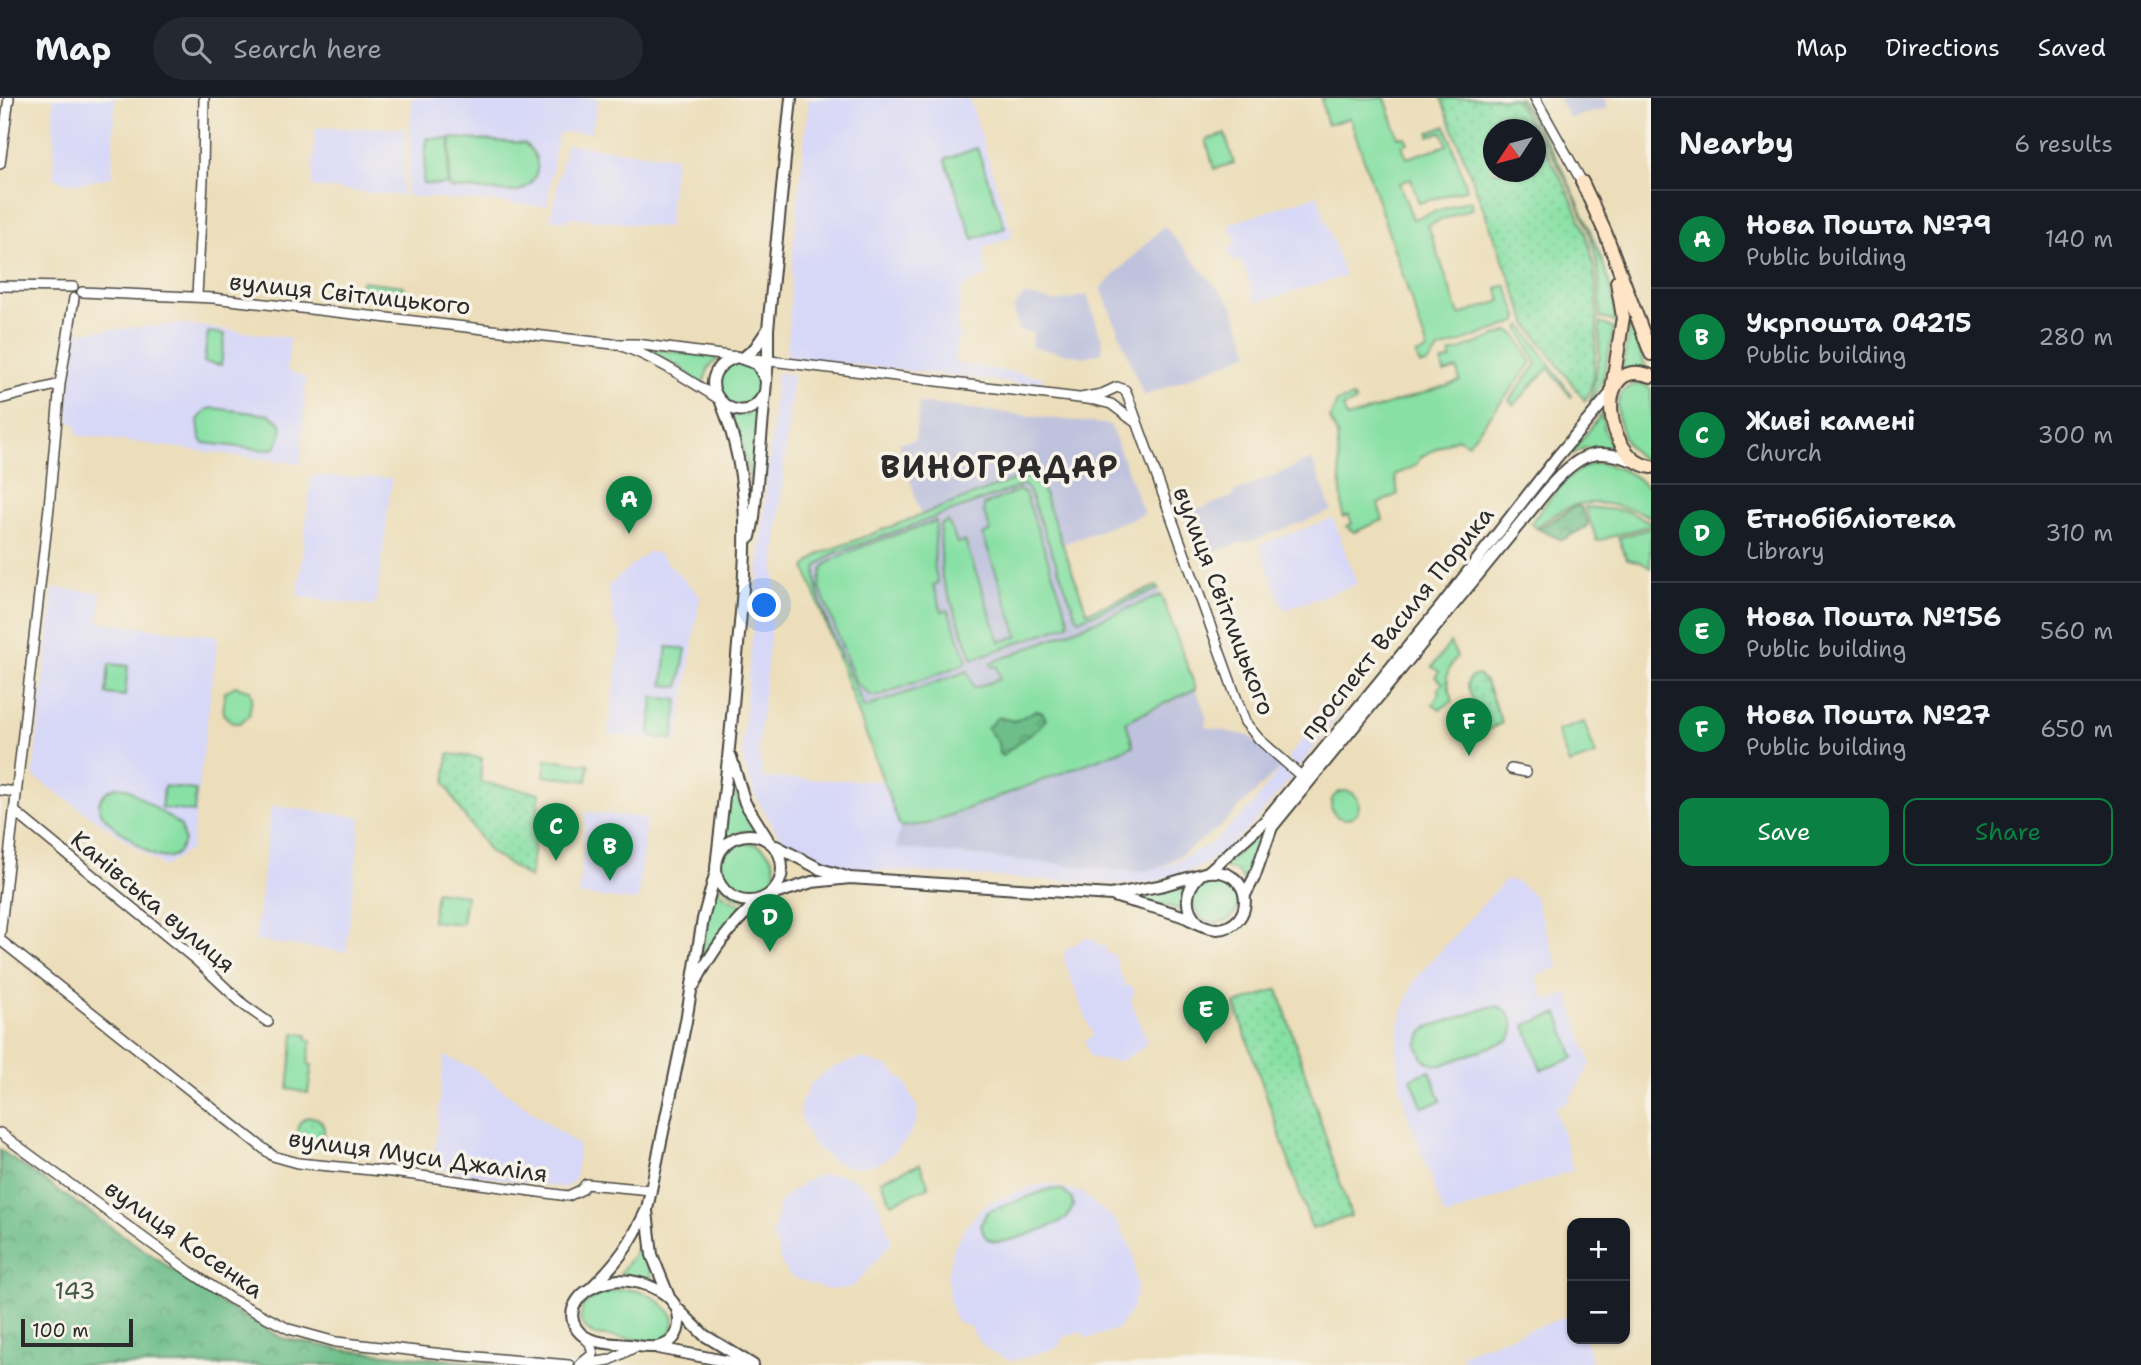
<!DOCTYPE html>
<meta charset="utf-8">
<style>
body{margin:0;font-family:"Shantell Sans",sans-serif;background:#242831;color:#f1f3f6}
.controls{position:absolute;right:21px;bottom:21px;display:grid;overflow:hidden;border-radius:14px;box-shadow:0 2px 5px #0004}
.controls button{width:63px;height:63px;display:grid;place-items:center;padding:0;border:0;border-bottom:2px solid #363941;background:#171b24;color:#f1f3f6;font:35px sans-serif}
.compass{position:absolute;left:1483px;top:21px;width:63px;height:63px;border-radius:50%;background:#171b24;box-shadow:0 2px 5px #0004;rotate:234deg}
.scale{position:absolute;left:21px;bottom:18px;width:112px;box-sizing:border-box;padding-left:7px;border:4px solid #2b2b2b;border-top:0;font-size:19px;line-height:24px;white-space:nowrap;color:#2b2b2b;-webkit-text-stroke:5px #f7f3e8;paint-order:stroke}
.you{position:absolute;left:765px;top:508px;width:24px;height:24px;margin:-18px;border:5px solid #fff;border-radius:50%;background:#1a73e8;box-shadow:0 0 0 10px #1a73e833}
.badge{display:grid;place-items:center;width:46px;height:46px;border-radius:50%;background:#0b8043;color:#fff;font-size:23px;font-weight:700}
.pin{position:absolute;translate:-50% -58px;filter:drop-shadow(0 2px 4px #0008)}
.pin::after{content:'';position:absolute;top:37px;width:24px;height:21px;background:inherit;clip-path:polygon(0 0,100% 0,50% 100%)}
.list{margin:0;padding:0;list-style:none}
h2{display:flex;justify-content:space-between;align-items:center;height:91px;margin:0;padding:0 28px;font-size:30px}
h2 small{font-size:23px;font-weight:400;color:#9ea1a6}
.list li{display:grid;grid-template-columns:46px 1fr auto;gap:21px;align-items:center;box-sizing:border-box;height:98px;padding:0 28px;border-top:2px solid #363941}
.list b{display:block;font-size:26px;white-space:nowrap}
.list p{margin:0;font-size:23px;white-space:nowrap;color:#9ea1a6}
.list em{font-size:23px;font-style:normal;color:#9ea1a6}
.actions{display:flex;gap:14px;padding:21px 28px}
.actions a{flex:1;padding:16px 0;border:2px solid #0b8043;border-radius:14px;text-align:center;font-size:24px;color:#0b8043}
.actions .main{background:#0b8043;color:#fff}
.icon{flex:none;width:38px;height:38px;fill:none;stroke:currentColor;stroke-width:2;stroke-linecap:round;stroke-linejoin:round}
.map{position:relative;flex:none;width:1651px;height:1267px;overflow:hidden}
header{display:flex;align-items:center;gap:42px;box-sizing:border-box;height:98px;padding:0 35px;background:#171b24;border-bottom:2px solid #363941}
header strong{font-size:33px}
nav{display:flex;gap:38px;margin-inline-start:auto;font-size:24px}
.search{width:490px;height:63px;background:#242831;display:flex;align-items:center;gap:18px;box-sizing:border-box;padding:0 24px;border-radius:38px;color:#9ea1a6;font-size:26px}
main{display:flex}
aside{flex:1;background:#171b24}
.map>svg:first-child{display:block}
</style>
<header>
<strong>Map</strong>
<div class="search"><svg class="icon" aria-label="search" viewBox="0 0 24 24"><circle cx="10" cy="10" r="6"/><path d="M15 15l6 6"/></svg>Search here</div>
<nav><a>Map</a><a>Directions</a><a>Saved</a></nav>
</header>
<main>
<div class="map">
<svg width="1651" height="1267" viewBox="0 0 1651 1267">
<defs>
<pattern id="forest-crowns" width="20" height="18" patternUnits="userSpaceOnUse" patternTransform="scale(1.75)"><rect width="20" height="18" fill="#6ebe8a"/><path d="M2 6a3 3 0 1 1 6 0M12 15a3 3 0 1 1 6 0" fill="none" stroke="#5b9b71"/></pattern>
<pattern id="park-dots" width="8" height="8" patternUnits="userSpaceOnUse" patternTransform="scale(1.75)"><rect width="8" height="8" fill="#88e0a5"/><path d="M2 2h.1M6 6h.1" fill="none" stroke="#76c08e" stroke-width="1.8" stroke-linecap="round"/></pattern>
</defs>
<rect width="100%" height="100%" fill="#f7f3e8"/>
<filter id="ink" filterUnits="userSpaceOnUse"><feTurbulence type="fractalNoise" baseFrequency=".0143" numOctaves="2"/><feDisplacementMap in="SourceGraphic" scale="14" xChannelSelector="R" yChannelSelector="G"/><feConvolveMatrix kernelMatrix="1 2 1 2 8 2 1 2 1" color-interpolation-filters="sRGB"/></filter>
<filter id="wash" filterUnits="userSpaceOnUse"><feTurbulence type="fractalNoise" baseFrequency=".00686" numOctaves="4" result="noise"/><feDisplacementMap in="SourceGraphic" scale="28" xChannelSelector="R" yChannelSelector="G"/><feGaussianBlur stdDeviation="1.57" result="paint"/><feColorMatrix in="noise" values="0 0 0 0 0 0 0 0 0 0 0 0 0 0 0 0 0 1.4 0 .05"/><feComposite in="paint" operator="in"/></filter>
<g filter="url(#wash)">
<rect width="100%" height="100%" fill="#ecdeba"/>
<!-- built -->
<path fill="#d7d7f8" d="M53 0H115L112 79 80 85H66L54 80Z
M412 0H599L591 34 558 35 547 108 406 98Z
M809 0H969L1013 138 983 151 987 177 962 190 957 229 962 238 957 243 954 265 1043 279 1041 288 787 259 793 153Z
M315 30H405L402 98 312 89Z
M566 46 675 59 668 130 568 119 567 124 550 121Z
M1317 97 1345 178 1256 205 1241 162 1232 164 1227 151 1236 147 1229 126Z
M180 226 290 240 287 272 306 280 301 366 77 337 76 326 69 324 70 317 67 314 77 237 79 234Z
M777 274 793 277 775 463V490L758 656 764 680 883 683 900 729 896 750 1139 774 1171 766 1210 746 1249 711 1283 667 1291 680 1253 726 1219 757 1196 771 1151 785 1112 786 832 769 812 761 794 750 775 732 756 700 744 666 742 646Z
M311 378 392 380 376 508 298 499Z
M1333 420 1357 486 1284 512 1259 447Z
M649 453 660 457 700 498 678 645 608 636 621 536 614 524 608 488Z
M54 490 101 495 99 524 218 538 191 751 164 769 33 678Z
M1329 608 1340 616 1298 670 1288 660Z
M271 708 361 719 346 854 255 843Z
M586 714 646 720 638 803 579 797Z
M1506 781 1517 784 1534 797 1559 870 1536 877 1546 903 1568 896 1591 966 1567 1005 1555 1009 1573 1072 1445 1119 1406 1012 1399 982 1397 952 1400 922 1414 882Z
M1086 839 1097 843 1099 849 1105 848 1108 856 1113 855 1125 888H1131L1134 892V898L1130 901 1147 943 1141 951 1120 963 1096 962 1094 959 1091 960 1087 951 1085 942 1093 938 1064 862 1065 852Z
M444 958 473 970 579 1048 575 1082 563 1090 433 1071Z
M860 960 888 969 904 982 918 1012 917 1023 905 1043 888 1060 875 1066 853 1070 834 1064 812 1046 800 1019 801 1005 810 987 822 976 835 969Z
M837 1076 856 1082 875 1096 892 1144 853 1189 828 1192 790 1178 782 1167 775 1143 772 1141 779 1104 804 1084 821 1077Z
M1049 1086 1082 1095 1116 1123 1133 1153 1137 1191 1132 1211 1118 1231 1087 1241 1085 1237 1079 1234 1062 1240 1059 1249 1012 1263 988 1252 978 1242 969 1227H962L955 1221 949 1201 947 1179 952 1153 965 1129 987 1105 1033 1088Z
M1572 1217V1241H1585L1593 1267H1463V1255Z"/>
<!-- industrial -->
<path fill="#bfc2dd" d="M1558 0H1604L1608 11 1569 20Z
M1164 128 1233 208 1250 255 1144 298 1101 190Z
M1024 197 1057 204 1087 197 1103 245 1102 254 1084 259 1031 249 1033 235 1019 233 1014 210Z
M919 305 1110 327 1144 416 1063 446 1087 514 1157 488 1206 618V629L1249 638 1283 667 1221 728 1187 753 1159 770 1139 774 896 750 900 729 805 469 819 456 921 418 899 345 915 342Z
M1312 361 1332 413 1257 441 1207 455 1190 409 1202 410 1234 398 1233 395Z"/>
<!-- grass -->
<path fill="#88e0a5" stroke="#5a8668" stroke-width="2" d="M1321 0H1385L1398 39H1405L1408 45 1402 47 1407 60 1447 47 1442 34 1429 38V34L1446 28 1467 91 1419 105 1411 81 1399 85 1413 121 1470 102 1473 110 1428 127 1459 217 1501 203 1497 190 1506 187 1518 218 1517 224 1439 252 1427 266 1420 267 1416 257 1428 252 1350 20 1327 27Z
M1517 0H1520C1549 43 1572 87 1591 135 1603 164 1615 192 1615 224L1600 219C1600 201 1600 183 1597 165 1586 106 1549 50 1517 0Z
M1225 36 1234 65 1214 71 1206 42Z
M427 40 450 41 447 87 423 86Z
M451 40 524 45C544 60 541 84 517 94L449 90Z
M977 50 1005 130 973 141 945 61Z
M1600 224 1614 231 1602 284 1590 305 1599 259Z
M1630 225 1646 270 1622 273Z
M1522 227 1572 298 1571 299 1548 270 1514 307 1509 302 1537 266 1519 230Z
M1509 233 1515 236 1532 265 1468 346 1457 340 1422 358 1415 368 1395 377 1398 396 1378 406 1383 422 1354 434 1346 428 1352 426 1349 417 1343 419 1337 337 1330 320 1337 304 1353 299 1356 304 1343 309 1347 320 1460 283 1457 271 1444 275 1442 264 1451 261 1449 256Z
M208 234 225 236 221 267 204 264Z
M649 250 719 260 709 269 702 288 682 270 648 253Z
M717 286a21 21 0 1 1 42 0a21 21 0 1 1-42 0Z
M1642 286 1651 291V362L1644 363C1639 358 1632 353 1628 347 1616 325 1608 287 1642 286Z
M213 310 270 317 281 325C282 336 281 342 275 350L266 352 204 345 200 340 198 322 206 312Z
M759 310 754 386H751L743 351 727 316 746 317Z
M1602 316 1604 331 1611 349 1584 350 1568 358Z
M1597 365C1619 368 1633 376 1650 391L1651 419C1634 410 1594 401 1575 407 1561 412 1547 421 1536 430L1531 425C1550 402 1566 371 1597 365Z
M1023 378 1041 387 1087 514 1157 488 1159 491 1080 521 1077 520 1028 391 1024 387 833 456 817 468C809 498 852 579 864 610L968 573 974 590 1000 581 997 568 992 569 991 565 1161 497 1196 591 1126 623 1133 648 927 726 900 729 805 469 819 456Z
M1019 392 1025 395 1069 523 1067 527 973 561 942 480 940 427 948 423 957 445 965 443 1000 544 1018 538 983 437 991 433 984 414V407Z
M1585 409 1626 413 1651 424V427L1597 443Z
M936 423 934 468 938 485 933 487 942 513 948 512 967 563 965 566 878 598H871L856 585 820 490C820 483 820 475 824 469 834 455 915 431 936 423Z
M1651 430 1650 470 1641 464 1627 461 1618 440Z
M1450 545 1457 558C1443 578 1446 579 1453 603L1440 611 1433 606 1440 595 1438 591 1443 585 1435 579 1439 573 1432 569Z
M667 549 686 551 679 589 663 587Z
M109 566 128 568 125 598 106 596Z
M235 588 250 592 252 599 249 618 240 625H233L223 616 225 594Z
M653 599 678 602 673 641 653 639 650 634Z
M1584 624 1596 657 1569 666 1557 633Z
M546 661 589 666 587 683 544 678Z
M730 674 739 704 755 731 754 733 740 734 724 743Z
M164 688 196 692 194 714 161 710Z
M115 689 127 690 181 728 184 743C181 750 178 757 170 759 154 763 138 746 126 737 108 725 82 705 115 689Z
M1331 707a14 14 0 1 1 28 0a14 14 0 1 1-28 0Z
M1270 725 1246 784 1236 773 1223 769Z
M719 773a28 28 0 1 1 56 0a28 28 0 1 1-56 0Z
M1193 802a23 23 0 1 1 46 0a23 23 0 1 1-46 0Z
M715 785 726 800 744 807 745 810 729 825 700 861Z
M1184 789 1182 800 1185 815 1172 809 1129 800Z
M436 793 466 797 462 826 432 823Z
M1498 908C1513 915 1517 928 1509 942L1442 967H1435L1423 961 1417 947 1423 934 1429 929 1490 909Z
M1558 915 1574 960 1541 972 1525 927Z
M294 935 307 937V942H311L308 966 312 967 308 995 288 991Z
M1430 973 1441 1003 1422 1009 1411 980Z
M920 1066 929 1089 891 1105 881 1082Z
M1049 1091 1063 1092 1072 1101 1073 1108 1067 1120C1055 1127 1005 1148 992 1143 985 1141 982 1134 981 1126L987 1114Z
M642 1137 652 1182 620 1175 634 1156Z
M616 1192C640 1189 659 1199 673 1218 675 1231 671 1240 658 1244L595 1237 586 1231 580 1222 583 1207 600 1196Z"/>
<!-- forest -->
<path fill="url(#forest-crowns)" stroke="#4c745a" stroke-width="2" d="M1576 408 1581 409 1588 425 1586 429 1562 442 1538 431Z
M1036 612 1043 615 1046 621 1039 629 1002 658 999 656 998 645 987 630 998 619 1015 623Z
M0 1052 222 1206 282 1240 344 1252 506 1267H0Z"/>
<!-- park -->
<path fill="url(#park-dots)" stroke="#5a8668" stroke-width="2" d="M1441 0H1514L1533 31 1493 32V74H1535L1536 35C1556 70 1578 108 1589 147 1598 178 1598 213 1596 245 1594 265 1595 285 1585 303L1528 227Z
M362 183 404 188 402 202 356 197Z
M1478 577 1486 584 1502 625 1484 634 1467 586 1470 579Z
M448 656 482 660 480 684 540 695 530 780 490 754 462 715 445 685Z
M1278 891 1351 1118 1312 1131 1235 906Z
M298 1032a13 13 0 1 1 26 0a13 13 0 1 1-26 0Z"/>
</g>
<g filter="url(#ink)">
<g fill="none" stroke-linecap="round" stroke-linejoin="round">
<defs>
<path id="minor" d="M1535 0 1582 84
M0 66 9 0
M0 188 73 189
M82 194 213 200 613 246H636L737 259
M197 198 203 81 204 0
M622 248C657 261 686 280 717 300
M746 260 1095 302 1111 306 1135 324
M1081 300 1102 296 1117 289 1125 292 1127 296 1245 624 1259 641 1301 678
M0 301 60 286
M1511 671 1526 674
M0 692 16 694
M14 713 196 862 244 907 268 924
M0 837 49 409 60 286 74 200
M0 842 273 1058 298 1065 392 1074 568 1098 581 1092 586 1086 651 1092
M0 1035 189 1173 231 1201 289 1231 336 1244 443 1256 569 1267
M582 1265 593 1256 590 1245 585 1240
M580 1267 610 1262 637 1248"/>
<path id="tertiary" d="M743 260 755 250 768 231
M764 296C740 342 680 279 737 259L757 266 766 282
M750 439 754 420 768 261V231L791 0
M731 659 745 705 767 740
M716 770a33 33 0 1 1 66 0a33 33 0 1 1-66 0Z
M776 748 820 771 850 780
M717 760C725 693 732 625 737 558 745 469 756 390 721 304
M1245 797 1254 780 1272 729 1553 385C1579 357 1595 348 1633 363
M768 798 812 784 850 780 1111 797 1164 787 1208 774 1264 724 1439 511 1557 359 1611 295
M1114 798C1136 805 1159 810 1182 818 1193 822 1205 831 1217 831 1257 829 1254 769 1208 774
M1199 825C1183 811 1185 792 1199 778
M694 887C712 854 730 827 759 803
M647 1113 652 1157 669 1199
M619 1182C643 1183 680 1194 679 1224 679 1236 672 1245 661 1248 651 1251 639 1248 629 1247 609 1245 580 1247 573 1223 571 1216 573 1209 577 1203 586 1189 603 1184 619 1182Z
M591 1190C619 1162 630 1147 647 1111L686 923 703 821 716 773
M678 1211 704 1237 753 1267
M658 1250 746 1267"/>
<path id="secondary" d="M1582 84 1605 134 1651 256
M1651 278C1592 256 1604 362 1651 369
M1612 291 1623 219 1617 184"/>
</defs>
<!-- minor casing -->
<use href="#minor" stroke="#484640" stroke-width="12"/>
<!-- tertiary casing -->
<use href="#tertiary" stroke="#484640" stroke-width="14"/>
<!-- secondary casing -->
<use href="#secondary" stroke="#484640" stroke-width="16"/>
<!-- minor -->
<use href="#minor" stroke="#fff" stroke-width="9"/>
<!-- tertiary -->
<use href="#tertiary" stroke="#fff" stroke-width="10"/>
<!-- secondary -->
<use href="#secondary" stroke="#ffe4c6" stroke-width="12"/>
</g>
</g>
<g text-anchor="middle" stroke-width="7" stroke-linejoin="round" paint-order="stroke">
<!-- street labels -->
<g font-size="24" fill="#2b2b2b" stroke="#f7f3e8">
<text transform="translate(350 196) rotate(6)" y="8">вулиця Світлицького</text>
<text transform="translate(1224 503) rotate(69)" y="8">вулиця Світлицького</text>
<text transform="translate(1397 525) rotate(-51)" y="8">проспект Василя Порика</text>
<text transform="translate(153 804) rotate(40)" y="8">Канівська вулиця</text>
<text transform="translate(418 1058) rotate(8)" y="8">вулиця Муси Джаліля</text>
<text transform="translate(184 1141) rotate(35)" y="8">вулиця Косенка</text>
</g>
<!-- park labels -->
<g font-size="24" fill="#42584a" stroke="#f7f3e8">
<text x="75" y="1201">143</text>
</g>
<!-- district labels -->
<g font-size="32" font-weight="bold" letter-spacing="2" fill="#2b2b2b" stroke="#f7f3e8">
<text x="1000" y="380">ВИНОГРАДАР</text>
</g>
</g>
</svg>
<div class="controls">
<button>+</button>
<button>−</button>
</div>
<svg class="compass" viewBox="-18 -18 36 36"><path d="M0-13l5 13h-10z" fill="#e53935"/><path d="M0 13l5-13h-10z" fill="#9ea1a6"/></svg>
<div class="scale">100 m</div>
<div class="you"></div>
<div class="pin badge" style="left:629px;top:436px">A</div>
<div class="pin badge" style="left:610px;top:783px">B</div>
<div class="pin badge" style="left:556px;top:763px">C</div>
<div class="pin badge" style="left:770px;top:854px">D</div>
<div class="pin badge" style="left:1206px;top:946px">E</div>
<div class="pin badge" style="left:1469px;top:658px">F</div>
</div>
<aside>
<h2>Nearby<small>6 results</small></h2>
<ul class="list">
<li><span class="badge">A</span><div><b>Нова Пошта №79</b><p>Public building</p></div><em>140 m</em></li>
<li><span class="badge">B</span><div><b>Укрпошта 04215</b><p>Public building</p></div><em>280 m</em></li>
<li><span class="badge">C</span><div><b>Живі камені</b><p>Church</p></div><em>300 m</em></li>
<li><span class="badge">D</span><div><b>Етнобібліотека</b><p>Library</p></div><em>310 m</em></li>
<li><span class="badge">E</span><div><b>Нова Пошта №156</b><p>Public building</p></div><em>560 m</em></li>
<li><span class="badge">F</span><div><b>Нова Пошта №27</b><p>Public building</p></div><em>650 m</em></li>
</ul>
<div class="actions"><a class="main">Save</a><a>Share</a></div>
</aside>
</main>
